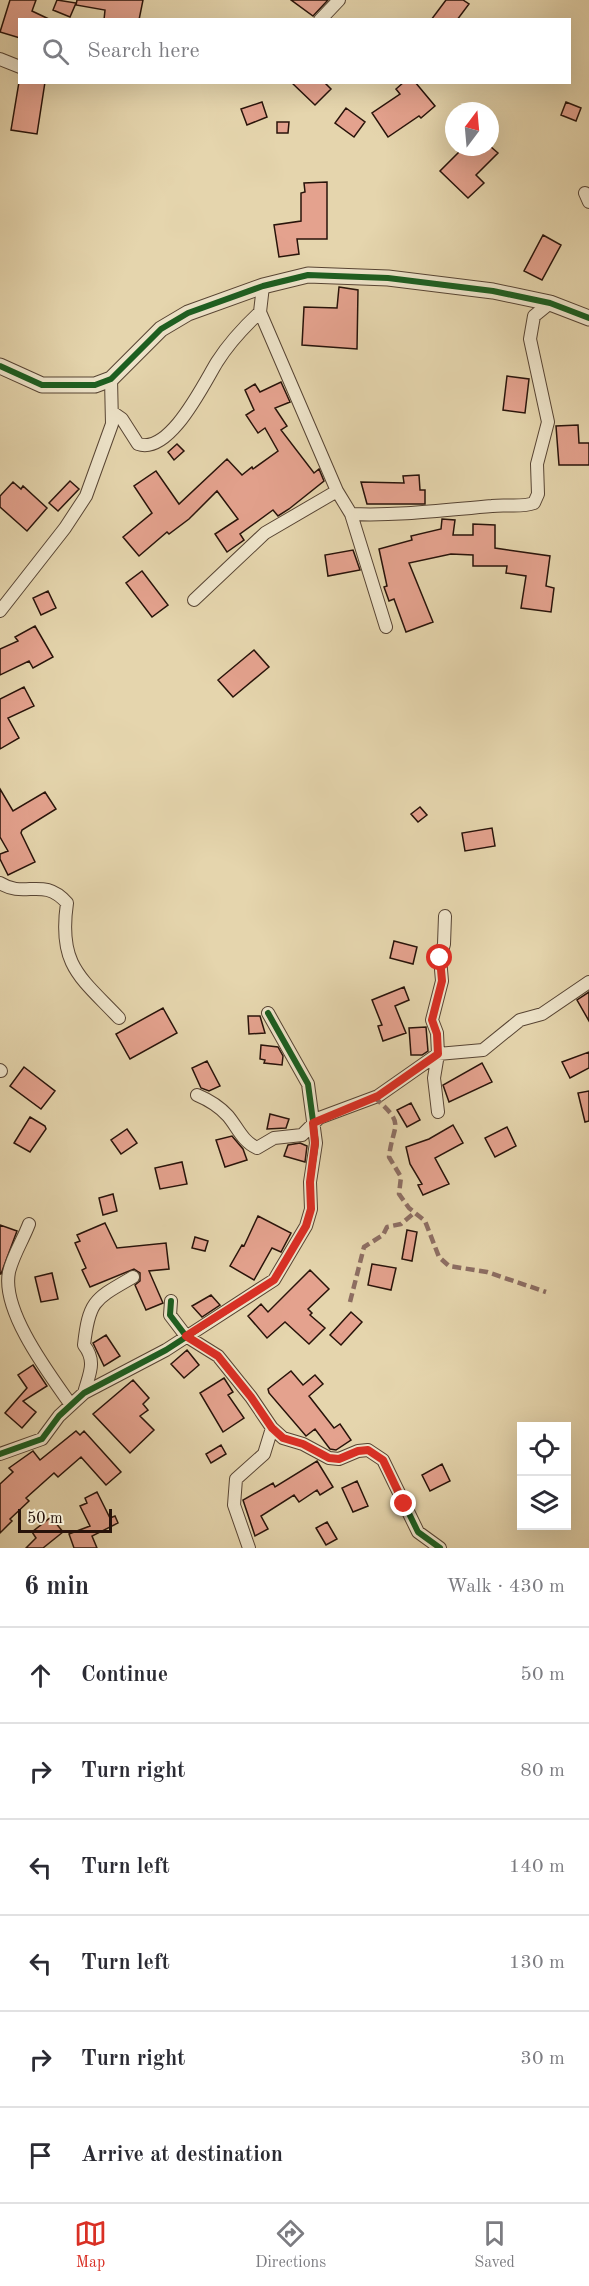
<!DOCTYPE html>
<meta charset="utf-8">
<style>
body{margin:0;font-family:"Old Standard TT",serif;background:#f2f2f3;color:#2b2b33}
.controls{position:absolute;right:18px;bottom:18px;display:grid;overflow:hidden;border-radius:0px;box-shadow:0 6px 24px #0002}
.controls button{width:54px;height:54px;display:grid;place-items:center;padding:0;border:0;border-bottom:2px solid #e1e1e2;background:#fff;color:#2b2b33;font:30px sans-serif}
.compass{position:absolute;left:445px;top:102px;width:54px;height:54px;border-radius:50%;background:#fff;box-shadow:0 6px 24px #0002;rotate:16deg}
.scale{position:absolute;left:18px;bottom:15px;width:94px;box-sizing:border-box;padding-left:6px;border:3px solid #28130a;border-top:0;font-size:16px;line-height:21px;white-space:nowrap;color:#28130a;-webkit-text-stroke:4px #eee4ca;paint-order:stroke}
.stop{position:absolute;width:18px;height:18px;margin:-14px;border:4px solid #d93025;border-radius:50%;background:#fff}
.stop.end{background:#d93025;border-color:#fff;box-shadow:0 2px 6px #0008}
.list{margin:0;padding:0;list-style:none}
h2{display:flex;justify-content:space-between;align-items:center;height:78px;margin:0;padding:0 24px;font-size:26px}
h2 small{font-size:20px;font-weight:400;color:#7c7c81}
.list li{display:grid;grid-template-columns:39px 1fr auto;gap:18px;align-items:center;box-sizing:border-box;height:96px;padding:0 24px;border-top:2px solid #e1e1e2}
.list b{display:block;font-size:22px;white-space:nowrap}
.list em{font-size:20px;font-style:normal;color:#7c7c81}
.icon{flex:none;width:33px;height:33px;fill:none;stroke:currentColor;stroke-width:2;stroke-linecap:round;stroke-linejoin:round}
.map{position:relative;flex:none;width:589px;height:1548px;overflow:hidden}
.search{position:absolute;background:#fff;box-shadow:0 6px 24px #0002;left:18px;right:18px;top:18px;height:66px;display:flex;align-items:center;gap:15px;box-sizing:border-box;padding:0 21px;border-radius:0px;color:#7c7c81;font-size:22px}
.sheet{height:654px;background:#fff}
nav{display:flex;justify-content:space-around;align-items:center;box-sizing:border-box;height:84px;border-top:2px solid #e1e1e2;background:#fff;font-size:16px;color:#7c7c81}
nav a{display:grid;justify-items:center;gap:3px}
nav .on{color:#d93025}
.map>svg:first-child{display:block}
</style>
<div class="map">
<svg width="589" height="1548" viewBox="0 0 589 1548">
<rect width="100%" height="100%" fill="#e5d5ad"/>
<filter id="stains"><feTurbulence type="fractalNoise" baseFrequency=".00333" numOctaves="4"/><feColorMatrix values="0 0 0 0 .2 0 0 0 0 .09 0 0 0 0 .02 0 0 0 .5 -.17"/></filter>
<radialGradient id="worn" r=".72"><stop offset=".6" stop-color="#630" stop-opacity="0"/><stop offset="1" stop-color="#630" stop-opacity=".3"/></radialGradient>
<!-- building -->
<path fill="#e4a28e" stroke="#28130a" stroke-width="1.5" d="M10 0H36L32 11 51 20H20V38L0 32Z
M57 0 76 3 70 17 53 10Z
M77 0H143L139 20H104L105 10 76 5Z
M291 0H328L313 16Z
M446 0H463L469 4 457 20H431Z
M19 82H45L37 134 11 130Z
M291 82H324L331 89 315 105Z
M404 82H415L435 106 421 118 419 116 388 137 372 113 400 94 396 89Z
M262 102 267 117 247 125 241 109Z
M566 102 581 108 576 121 561 115Z
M346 108 365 122 354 137 335 123Z
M277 122H289L288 133H277Z
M464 147H491L498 153 476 175 484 183 468 198 440 171Z
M327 182V239H297L299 254 279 257 274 225 301 221V193L305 192 304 183Z
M543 235 561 245 542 280 524 271Z
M339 287 358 290 357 349 302 345 304 307 337 308Z
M507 376 529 379 525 413 503 410Z
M281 382 290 402 275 408 287 426 281 430 314 473 319 469 324 481 289 509 278 516 273 510 240 534 244 540 227 552 215 534 238 519 217 491 189 519 169 534 167 532 139 556 123 537 152 513 134 486 156 471 179 504 227 459 242 475 252 467 253 469 278 451 265 428 258 433 246 415 254 410 245 390 255 384 260 392Z
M578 425 579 443H589V465H559L556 426Z
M177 444 184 451 174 460 168 452Z
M419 475 420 490H425V504H367L361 482 404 483 403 476Z
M70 481 79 489 58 511 49 503Z
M13 482 21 489 23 486 47 508 27 531 0 507V496Z
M442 519 455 520 453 535H473V524L495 525V548L550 556 546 586 554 588 551 612 521 608 526 576 506 573 507 566H473V555L451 554 409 563 433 622 406 632 394 599 389 601 384 587 387 586 379 549 412 540 411 536 441 529Z
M353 550 360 570 328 576 325 555Z
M142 571 168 605 152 617 126 583Z
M48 591 56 608 41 615 33 598Z
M35 626 53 657 33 668 29 661 0 675V649L18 641 15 637Z
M254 650 269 667 233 697 218 680Z
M24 687 34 706 8 718 19 738 0 749V699Z
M0 789 13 811 45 792 56 809 22 830 21 833 35 862 8 875 0 859V854L8 851 0 837Z
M420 807 427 815 418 822 411 814Z
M492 828 495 846 465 851 462 833Z
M394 941 417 947 413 964 390 958Z
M404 987 409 1000 395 1006 406 1033 383 1041 378 1026 382 1025 372 1000Z
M589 992V1021L577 1000Z
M163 1008 177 1033 130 1059 116 1034Z
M248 1016H260L265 1033 249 1034Z
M426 1027 428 1051 422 1055H411L409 1028Z
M261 1045 278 1047 283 1056 282 1065 264 1063 265 1060 260 1059Z
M589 1052V1068L570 1078 562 1062Z
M207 1061 220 1086 209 1091 201 1088 192 1068Z
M482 1063 492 1082 449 1102 443 1085Z
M24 1067 55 1091 41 1109 10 1086Z
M589 1091V1121L585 1122 578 1093Z
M411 1103 420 1120 407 1127 397 1110Z
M270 1114 289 1119 286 1128 267 1129Z
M30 1117 45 1126 46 1129 30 1152 14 1143Z
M453 1125 463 1143 435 1158 449 1184 423 1195 418 1185 422 1184 410 1164 406 1147 429 1139Z
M507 1127 516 1146 495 1157 485 1138Z
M127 1129 137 1143 121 1154 111 1140Z
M232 1136 243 1149 247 1160 225 1167 216 1140Z
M300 1143 307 1146 305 1162 284 1156 288 1145Z
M182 1162 187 1184 160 1189 155 1168Z
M113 1194 117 1211 103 1215 99 1198Z
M258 1216 291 1233 281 1252 272 1248 254 1280 230 1266 242 1245 244 1246Z
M105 1223 117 1248 166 1243 169 1269 149 1271 163 1303 146 1310 135 1285 140 1281V1273L134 1269 90 1287 82 1270 86 1268 75 1243 80 1241 77 1235Z
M0 1225 17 1231 1 1274H0Z
M407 1230 417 1232 412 1261 402 1259Z
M195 1237 208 1241 205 1251 192 1248Z
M372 1264 396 1268 391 1290 368 1285Z
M310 1270 329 1289 308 1309 312 1313 310 1315 325 1328 309 1344 285 1322 267 1338 248 1316 261 1304 268 1312Z
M52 1273 58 1299 41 1302 35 1277Z
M211 1295 220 1305 202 1317 192 1306Z
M351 1312 362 1322 341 1345 330 1335Z
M106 1335 120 1356 104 1366 93 1343Z
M187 1350 199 1365 184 1378 171 1364Z
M33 1365 47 1386 23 1401 36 1412 22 1428 5 1413 27 1388 18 1375Z
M291 1371 303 1385 315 1375 323 1384 309 1396 334 1428 340 1424 351 1440 336 1450 330 1449 315 1429 306 1436 269 1393 268 1389Z
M224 1378 233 1392 228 1395 244 1418 223 1432 200 1393Z
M133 1380 149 1398 143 1404 148 1410 140 1416 154 1430 130 1453 93 1414Z
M76 1431 80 1435 84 1431 121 1472 106 1485 81 1457 58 1477 54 1473 26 1498 29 1501 10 1519 12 1521 0 1533V1484L13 1472 9 1468 33 1451 40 1460Z
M221 1445 226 1454 211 1463 206 1454Z
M317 1461 333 1487 320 1495 317 1490 299 1502 294 1495 261 1516 268 1529 255 1536 243 1500 273 1483 275 1487Z
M442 1464 450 1481 430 1491 422 1475Z
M357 1481 368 1506 353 1512 342 1488Z
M97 1492 110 1518 115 1516 118 1523 92 1536 97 1548H74L69 1534 90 1526 80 1506 87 1503 85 1498Z
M51 1517 63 1532 43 1548H26L36 1538 32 1532Z
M327 1522 337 1539 326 1545 316 1528Z"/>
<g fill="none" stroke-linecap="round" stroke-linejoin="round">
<defs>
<path id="minor" d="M320 20 339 0
M0 59 20 67
M585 193 589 202
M263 286 260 312 337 491 351 514 386 627
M112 412 122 419 138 444C170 455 204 383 217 362 229 343 244 327 260 312
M351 514C399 516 444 510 492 506 507 504 520 508 534 503L538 494 537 464 548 422 530 339 534 316 550 303
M194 600 265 533 337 491
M0 611 65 528 86 496 112 424 111 379
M0 883C25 899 43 876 67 903 58 965 80 977 119 1018
M0 1070 1 1071
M197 1095C209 1100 219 1106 228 1116 238 1128 242 1141 257 1148L274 1138 302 1135 319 1118 378 1096 438 1054 483 1050 520 1020 542 1014 589 982
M438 1112 434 1078 438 1054 437 1033 432 1020 442 981 440 958 444 944 445 916
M29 1224C23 1240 13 1255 9 1272 1 1311 50 1375 71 1405
M171 1301 170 1315 186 1336 218 1356 251 1397 272 1428 283 1438 303 1444 329 1458 339 1459 358 1451 368 1450 383 1460 418 1532 440 1548
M84 1393C89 1374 97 1362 84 1345 89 1300 95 1299 133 1277
M0 1454 42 1439 59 1416 84 1393 166 1350 274 1280 306 1226 311 1209 310 1182 316 1143 308 1084 268 1013
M249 1548 234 1505 236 1479 264 1454 272 1428"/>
<path id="tertiary" d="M0 366 42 385H95L111 379 161 329 188 313 263 286 308 275 388 278 493 291 550 303 589 318"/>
</defs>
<!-- minor casing -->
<use href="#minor" stroke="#574433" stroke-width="14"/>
<!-- tertiary casing -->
<use href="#tertiary" stroke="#574433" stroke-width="17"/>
<!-- minor -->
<use href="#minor" stroke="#eee4ca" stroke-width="12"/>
<!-- tertiary -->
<use href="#tertiary" stroke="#eee4ca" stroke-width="15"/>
<!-- quiet -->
<path stroke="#8d6e63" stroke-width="4.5" stroke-dasharray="9 4.5" stroke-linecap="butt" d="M374 1097C407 1126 393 1122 389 1157L401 1177 399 1194 409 1208 425 1221 439 1257 449 1266 487 1272 546 1292
M350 1302 364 1247 383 1235 387 1227 401 1224 414 1213"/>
<defs>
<path id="cycleway" d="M0 366 42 385H95L111 379 161 329 188 313 263 286 308 275 388 278 493 291 550 303 589 318
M171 1301 170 1315 186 1336 218 1356 251 1397 272 1428 283 1438 303 1444 329 1458 339 1459 358 1451 368 1450 383 1460 418 1532 440 1548
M0 1454 42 1439 59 1416 84 1393 166 1350 274 1280 306 1226 311 1209 310 1182 316 1143 308 1084 268 1013"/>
</defs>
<!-- cycleway casing -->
<use href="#cycleway" stroke="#eee4ca" stroke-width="10"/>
<!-- cycleway -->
<use href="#cycleway" stroke="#1b5e20" stroke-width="6"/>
</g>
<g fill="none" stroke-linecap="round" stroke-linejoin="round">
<!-- route -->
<path stroke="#d93025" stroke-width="8" d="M404 1504 383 1460 368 1450 358 1451 339 1459 329 1458 303 1444 283 1438 272 1428 251 1397 218 1356 186 1336 274 1280 286 1260 306 1226 311 1209 310 1182 315 1143 313 1123 378 1096 438 1054 437 1034 432 1020 442 981 440 958"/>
</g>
<rect width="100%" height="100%" filter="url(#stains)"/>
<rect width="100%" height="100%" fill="url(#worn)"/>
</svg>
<div class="controls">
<button><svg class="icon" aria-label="locate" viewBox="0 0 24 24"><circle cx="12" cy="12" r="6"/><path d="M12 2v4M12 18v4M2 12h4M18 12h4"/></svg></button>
<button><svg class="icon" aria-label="layers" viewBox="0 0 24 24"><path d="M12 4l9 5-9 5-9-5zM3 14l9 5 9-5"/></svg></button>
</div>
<svg class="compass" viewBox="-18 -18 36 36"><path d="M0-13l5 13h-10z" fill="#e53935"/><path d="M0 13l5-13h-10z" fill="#7c7c81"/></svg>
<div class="scale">50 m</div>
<div class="stop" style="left:440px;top:958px"></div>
<div class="stop end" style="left:404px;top:1504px"></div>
<div class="search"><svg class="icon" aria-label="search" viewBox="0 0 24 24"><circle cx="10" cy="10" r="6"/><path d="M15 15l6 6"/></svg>Search here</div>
</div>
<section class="sheet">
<h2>6 min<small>Walk · 430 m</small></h2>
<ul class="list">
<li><svg class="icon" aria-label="ahead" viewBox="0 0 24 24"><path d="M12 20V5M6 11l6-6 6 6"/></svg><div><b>Continue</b></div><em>50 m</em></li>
<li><svg class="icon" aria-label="right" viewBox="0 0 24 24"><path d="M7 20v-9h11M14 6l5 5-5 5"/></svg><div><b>Turn right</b></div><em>80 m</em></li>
<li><svg class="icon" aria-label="left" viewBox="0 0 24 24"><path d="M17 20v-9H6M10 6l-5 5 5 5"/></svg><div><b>Turn left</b></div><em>140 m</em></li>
<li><svg class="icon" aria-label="left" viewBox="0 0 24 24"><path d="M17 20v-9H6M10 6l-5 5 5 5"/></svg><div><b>Turn left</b></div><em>130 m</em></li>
<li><svg class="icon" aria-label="right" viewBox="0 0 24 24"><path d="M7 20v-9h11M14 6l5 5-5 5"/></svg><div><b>Turn right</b></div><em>30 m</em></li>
<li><svg class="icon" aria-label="arrive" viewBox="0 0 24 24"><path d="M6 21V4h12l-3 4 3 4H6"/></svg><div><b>Arrive at destination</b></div></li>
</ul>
</section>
<nav>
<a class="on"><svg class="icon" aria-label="map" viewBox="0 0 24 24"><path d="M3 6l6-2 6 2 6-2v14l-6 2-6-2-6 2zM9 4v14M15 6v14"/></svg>Map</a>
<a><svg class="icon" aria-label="directions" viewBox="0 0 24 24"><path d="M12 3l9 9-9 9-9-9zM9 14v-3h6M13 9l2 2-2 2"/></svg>Directions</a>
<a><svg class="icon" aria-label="saved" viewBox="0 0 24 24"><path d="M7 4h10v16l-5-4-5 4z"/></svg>Saved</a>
</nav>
